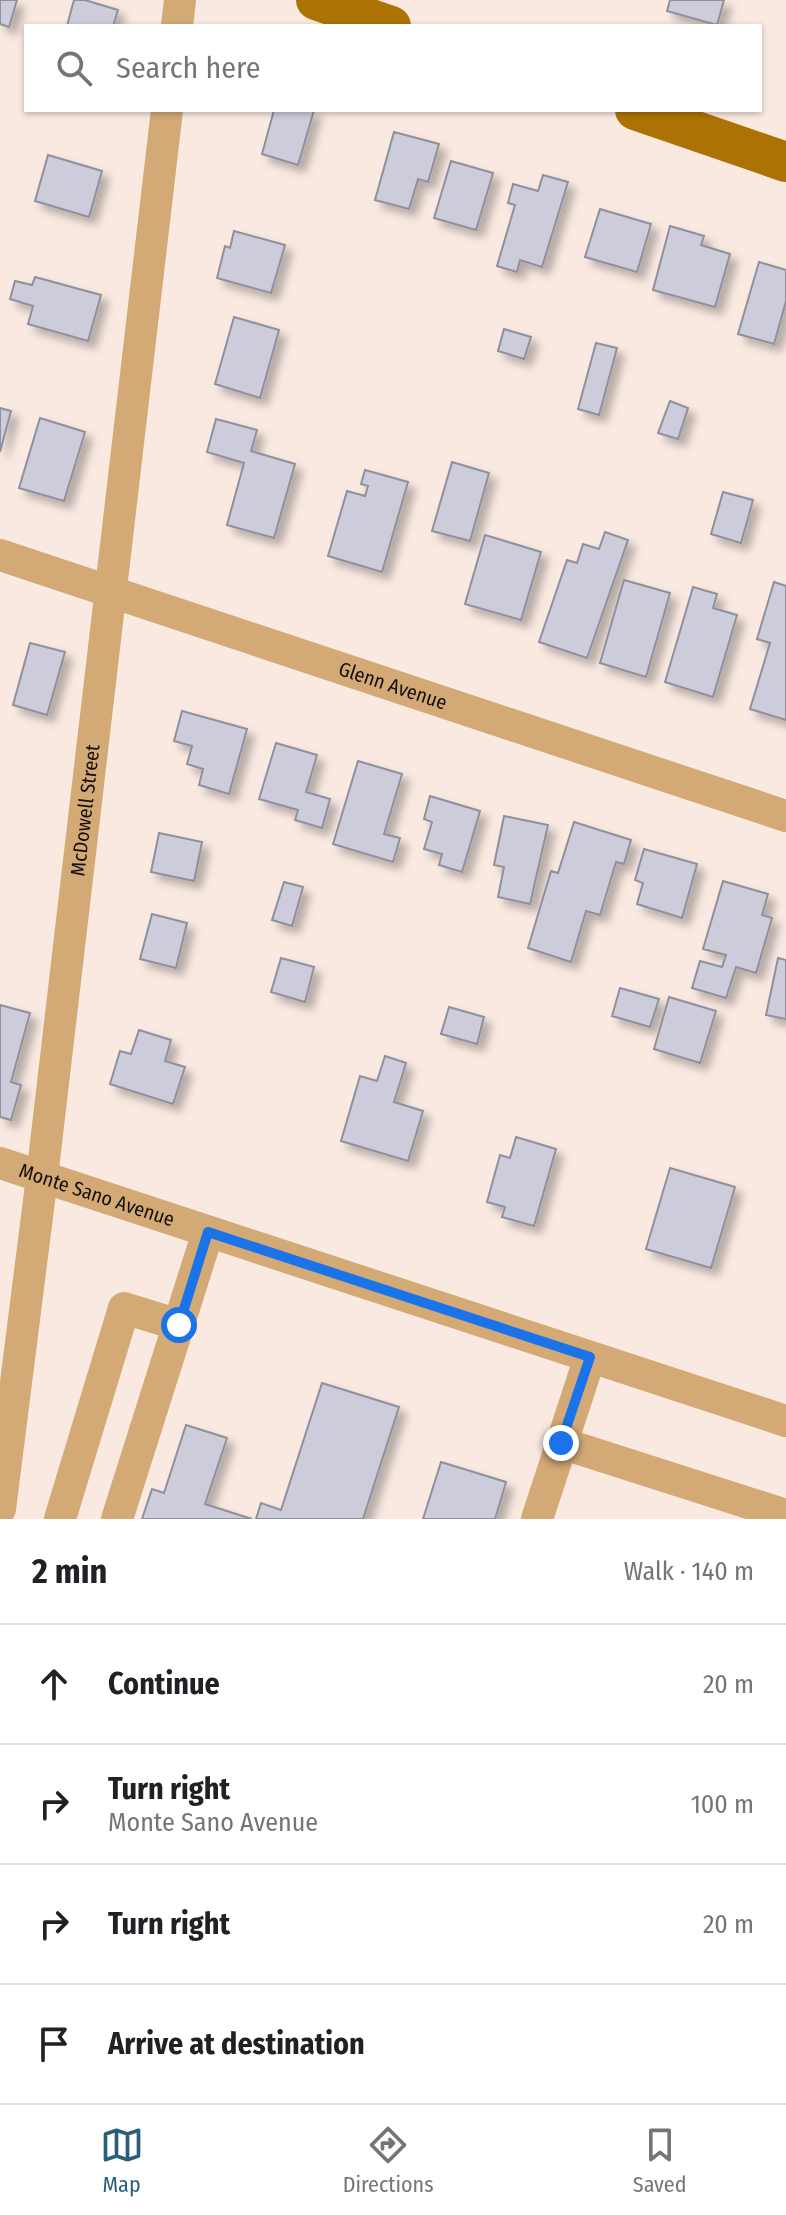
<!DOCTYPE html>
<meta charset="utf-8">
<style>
body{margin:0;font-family:"Fira Sans Condensed",sans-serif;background:#f6f6f6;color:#202124}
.stop{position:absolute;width:24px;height:24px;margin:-18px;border:6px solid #1a73e8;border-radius:50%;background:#fff}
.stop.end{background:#1a73e8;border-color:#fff;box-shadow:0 2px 8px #0008}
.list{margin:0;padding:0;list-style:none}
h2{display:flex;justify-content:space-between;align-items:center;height:104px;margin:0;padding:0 32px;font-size:34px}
h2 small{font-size:26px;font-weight:400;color:#757577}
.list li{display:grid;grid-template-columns:52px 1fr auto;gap:24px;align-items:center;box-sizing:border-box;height:120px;padding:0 32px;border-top:2px solid #e0e0e0}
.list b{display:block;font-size:30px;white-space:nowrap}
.list p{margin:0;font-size:26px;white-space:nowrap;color:#757577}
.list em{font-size:26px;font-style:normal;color:#757577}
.icon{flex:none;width:44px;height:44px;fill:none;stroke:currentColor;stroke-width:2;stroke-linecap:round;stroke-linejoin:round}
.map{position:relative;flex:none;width:786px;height:1519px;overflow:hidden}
.search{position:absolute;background:#fff;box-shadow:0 2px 6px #0004;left:24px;right:24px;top:24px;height:88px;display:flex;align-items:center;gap:20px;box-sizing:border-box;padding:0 28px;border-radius:0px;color:#757577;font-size:30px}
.sheet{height:584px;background:#fff}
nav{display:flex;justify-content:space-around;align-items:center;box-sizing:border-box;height:112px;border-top:2px solid #e0e0e0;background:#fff;font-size:22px;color:#757577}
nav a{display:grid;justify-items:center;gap:4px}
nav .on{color:#2a5f7b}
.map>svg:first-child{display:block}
</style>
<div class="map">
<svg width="786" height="1519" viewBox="0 0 786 1519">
<defs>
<filter id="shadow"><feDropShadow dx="7" dy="7" stdDeviation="4" flood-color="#0004"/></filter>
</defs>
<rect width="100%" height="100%" fill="#f9e9e1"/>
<!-- building -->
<path fill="#cdccdb" stroke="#908f9d" stroke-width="2" filter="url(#shadow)" d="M0 0H17L9 27 0 24Z
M74 0H85L118 10 113 26H67Z
M670 0H724L717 25 667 11Z
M274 110H314L298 165 262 154Z
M394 132 439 144 428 182 418 179 409 209 375 200Z
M48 155 102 171 89 217 35 201Z
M451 161 493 173 476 230 434 218Z
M543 175 568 182 542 267 520 260 517 272 497 266 515 205 508 203 513 184 538 191Z
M600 209 651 224 637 272 585 257Z
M670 226 704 236 701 245 730 254 715 307 653 290Z
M234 231 285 245 271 293 217 278 225 246 230 248Z
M759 262 786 270V301L774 344 738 334Z
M35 277 101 295 88 341 28 324 33 306 10 299 15 281 32 285Z
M234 317 279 330 260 398 215 384Z
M504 329 531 337 524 359 498 351Z
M596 343 617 348 599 415 578 409Z
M670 401 688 408 678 439 658 433Z
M0 408 11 411 0 452Z
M40 418 85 432 64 501 19 488Z
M216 419 257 430 251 451 295 464 274 538 227 525 244 463 207 452Z
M452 462 489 473 470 541 432 531Z
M365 470 408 482 382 572 328 556 347 491 365 496 368 486 361 484Z
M723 492 753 500 741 543 711 534Z
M605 532 628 540 587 658 539 642 567 560 577 563 583 544 599 549Z
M485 535 541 552 521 620 465 604Z
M624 580 670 593 646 677 600 663Z
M774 582 786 586V720L750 709 770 643 757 639Z
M693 587 717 594 713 608 737 615 713 697 665 682Z
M30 643 65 652 47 715 13 705Z
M182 711 247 729 229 794 199 785 203 769 187 764 192 746 174 741Z
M276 743 317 755 306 792 330 799 322 828 295 820 298 810 259 799Z
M358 761 402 774 384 834 400 838 393 862 333 844Z
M430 796 480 811 462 872 439 865 442 854 424 849 432 822 424 819Z
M504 816 548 825 530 904 498 897 504 867 494 865Z
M574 822 631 840 624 864 616 862 600 915 586 911 571 962 528 948 551 871 558 873Z
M159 833 202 842 194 881 151 872Z
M644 849 697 864 682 918 637 904 643 883 635 880Z
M723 881 768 894 762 915 772 918 756 973 736 967 726 998 692 988 700 961 722 967 726 955 703 949Z
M284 882 303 887 292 926 272 920Z
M152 914 187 923 176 968 140 959Z
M281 958 314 967 305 1002 271 992Z
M778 958 786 960V1019L766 1015Z
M620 988 659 999 650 1027 612 1016Z
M669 997 716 1011 700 1063 654 1049Z
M0 1005 30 1013 11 1082 21 1085 11 1120 0 1117Z
M449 1007 484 1017 477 1044 441 1034Z
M139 1030 171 1040 165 1061 185 1067 173 1104 110 1084 120 1051 131 1054Z
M385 1056 406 1063 394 1102 423 1111 408 1161 341 1141 360 1076 377 1081Z
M516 1137 556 1149 534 1226 502 1217 505 1207 487 1202 500 1155 510 1158Z
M670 1168 735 1187 711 1268 646 1249Z
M322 1383 399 1407 363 1519H256L261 1503 281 1510Z
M186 1425 227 1438 205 1504 252 1519H142L152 1489 164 1493Z
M441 1462 506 1482 495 1519H423Z"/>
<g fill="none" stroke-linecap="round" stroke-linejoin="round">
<!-- minor -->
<g stroke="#d3aa75" stroke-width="32">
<path d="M177 26 180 0"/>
<path id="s1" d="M0 555 786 816"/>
<path id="s2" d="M0 1163 786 1421"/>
<path d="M561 1443 786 1515"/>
<path id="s3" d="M0 1509 42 1177 167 110"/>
<path d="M60 1519 124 1308 179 1325"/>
<path d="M117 1519 208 1232"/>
<path d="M537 1519 590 1357"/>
</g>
<!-- major -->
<path stroke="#ad7204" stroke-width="40" d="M316 0 391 26
M635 110 786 162"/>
</g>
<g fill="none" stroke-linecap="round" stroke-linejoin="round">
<!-- route -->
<path stroke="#1a73e8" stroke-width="10" d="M179 1325 208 1232 590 1357 561 1443"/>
</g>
<g text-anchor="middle" stroke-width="6" stroke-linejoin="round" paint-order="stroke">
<!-- street labels -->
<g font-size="20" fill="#140f0c" stroke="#fff8f5">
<text dy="7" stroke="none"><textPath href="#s1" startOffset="414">Glenn Avenue</textPath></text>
<text dy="7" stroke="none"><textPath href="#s3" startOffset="704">McDowell Street</textPath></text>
<text dy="7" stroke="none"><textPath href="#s2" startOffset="102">Monte Sano Avenue</textPath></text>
</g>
</g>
</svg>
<div class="stop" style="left:179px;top:1325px"></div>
<div class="stop end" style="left:561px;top:1443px"></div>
<div class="search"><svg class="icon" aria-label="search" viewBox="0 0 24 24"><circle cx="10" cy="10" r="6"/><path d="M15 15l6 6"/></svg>Search here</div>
</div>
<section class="sheet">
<h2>2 min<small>Walk · 140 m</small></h2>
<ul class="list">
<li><svg class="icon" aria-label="ahead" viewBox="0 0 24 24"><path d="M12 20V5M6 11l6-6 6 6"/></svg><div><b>Continue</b></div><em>20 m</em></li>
<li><svg class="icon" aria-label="right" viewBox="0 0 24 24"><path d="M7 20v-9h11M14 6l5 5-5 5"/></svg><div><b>Turn right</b><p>Monte Sano Avenue</p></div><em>100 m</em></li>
<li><svg class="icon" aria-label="right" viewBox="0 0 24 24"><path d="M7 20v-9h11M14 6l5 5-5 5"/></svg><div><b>Turn right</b></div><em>20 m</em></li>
<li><svg class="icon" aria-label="arrive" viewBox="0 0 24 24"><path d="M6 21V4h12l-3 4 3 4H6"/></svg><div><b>Arrive at destination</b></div></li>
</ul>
</section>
<nav>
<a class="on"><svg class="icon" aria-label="map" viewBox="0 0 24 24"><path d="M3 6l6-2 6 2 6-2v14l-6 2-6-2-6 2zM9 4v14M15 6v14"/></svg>Map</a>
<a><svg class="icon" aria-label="directions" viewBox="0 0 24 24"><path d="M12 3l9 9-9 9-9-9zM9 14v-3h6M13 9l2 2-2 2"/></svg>Directions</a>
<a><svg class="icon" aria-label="saved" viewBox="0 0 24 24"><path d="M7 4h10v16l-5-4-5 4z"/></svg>Saved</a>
</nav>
